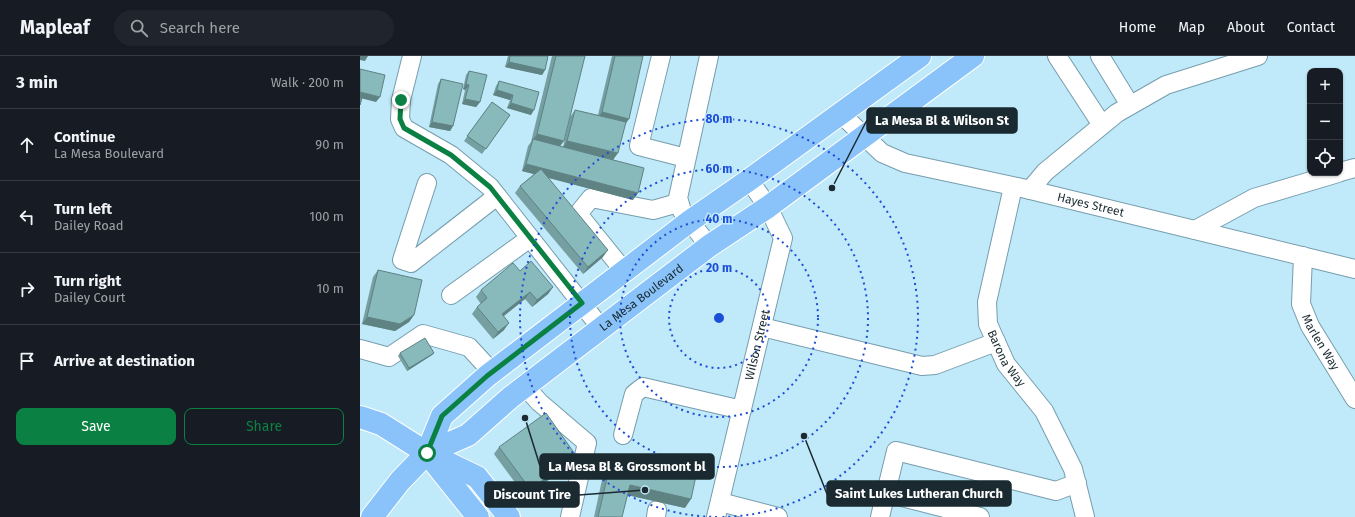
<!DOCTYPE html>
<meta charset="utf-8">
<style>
body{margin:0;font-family:"Fira Sans",sans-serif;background:#20242c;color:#f1f3f6}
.controls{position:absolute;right:12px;top:12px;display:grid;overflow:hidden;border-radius:8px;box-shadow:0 1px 3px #0004}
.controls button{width:36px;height:36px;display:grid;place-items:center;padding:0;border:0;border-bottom:1px solid #363941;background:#171b24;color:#f1f3f6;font:20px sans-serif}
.stop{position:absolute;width:12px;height:12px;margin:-9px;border:3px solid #0b8043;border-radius:50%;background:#fff}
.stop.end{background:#0b8043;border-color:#fff;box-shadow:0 1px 4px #0008}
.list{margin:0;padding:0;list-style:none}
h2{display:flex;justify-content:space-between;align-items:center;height:52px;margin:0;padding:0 16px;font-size:17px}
h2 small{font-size:13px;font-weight:400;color:#9ea1a6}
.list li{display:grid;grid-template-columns:26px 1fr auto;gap:12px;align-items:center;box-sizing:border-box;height:72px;padding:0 16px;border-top:1px solid #363941}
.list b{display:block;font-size:15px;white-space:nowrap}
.list p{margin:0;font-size:13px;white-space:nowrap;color:#9ea1a6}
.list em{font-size:13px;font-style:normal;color:#9ea1a6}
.actions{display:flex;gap:8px;padding:12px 16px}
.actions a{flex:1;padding:9px 0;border:1px solid #0b8043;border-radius:8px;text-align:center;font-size:14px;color:#0b8043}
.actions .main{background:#0b8043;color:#fff}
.icon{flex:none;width:22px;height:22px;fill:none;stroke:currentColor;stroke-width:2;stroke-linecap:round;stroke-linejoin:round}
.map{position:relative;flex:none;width:995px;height:461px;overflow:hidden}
header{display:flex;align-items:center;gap:24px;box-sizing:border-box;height:56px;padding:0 20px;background:#171b24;border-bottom:1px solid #363941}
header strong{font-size:19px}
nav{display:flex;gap:22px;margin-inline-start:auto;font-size:14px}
.search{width:280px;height:36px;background:#20242c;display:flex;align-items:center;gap:10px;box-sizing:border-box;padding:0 14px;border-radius:22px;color:#9ea1a6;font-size:15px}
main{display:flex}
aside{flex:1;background:#171b24}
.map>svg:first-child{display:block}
</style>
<header>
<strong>Mapleaf</strong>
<div class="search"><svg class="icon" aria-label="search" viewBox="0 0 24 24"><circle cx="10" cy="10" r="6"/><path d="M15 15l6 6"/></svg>Search here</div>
<nav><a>Home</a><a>Map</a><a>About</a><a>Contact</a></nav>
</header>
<main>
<aside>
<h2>3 min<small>Walk · 200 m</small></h2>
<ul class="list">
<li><svg class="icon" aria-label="ahead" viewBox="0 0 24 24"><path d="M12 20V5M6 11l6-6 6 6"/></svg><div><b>Continue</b><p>La Mesa Boulevard</p></div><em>90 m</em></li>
<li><svg class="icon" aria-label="left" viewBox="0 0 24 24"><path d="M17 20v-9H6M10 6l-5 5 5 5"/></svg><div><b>Turn left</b><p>Dailey Road</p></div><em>100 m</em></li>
<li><svg class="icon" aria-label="right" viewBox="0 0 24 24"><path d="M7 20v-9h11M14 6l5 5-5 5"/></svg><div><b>Turn right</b><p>Dailey Court</p></div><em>10 m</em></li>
<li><svg class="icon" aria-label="arrive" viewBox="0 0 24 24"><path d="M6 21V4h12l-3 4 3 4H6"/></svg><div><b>Arrive at destination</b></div></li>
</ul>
<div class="actions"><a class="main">Save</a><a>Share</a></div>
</aside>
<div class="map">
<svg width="995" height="461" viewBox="0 0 995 461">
<rect width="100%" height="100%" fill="#c0e9f9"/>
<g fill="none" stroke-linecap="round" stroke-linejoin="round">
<defs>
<g id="minor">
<path d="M52 0 41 44 40 63 44 72 91 99 130 131 241 272"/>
<path d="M301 0 279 90 326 102"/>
<path d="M697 0 742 69"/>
<path d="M740 0 770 49"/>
<path id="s1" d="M481 58 522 97 545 107 662 132 995 213"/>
<path d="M980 116 995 112"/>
<path d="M67 127 42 204 51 207 137 140"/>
<path id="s2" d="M653 131 627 246 628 268 646 308 684 355 713 413 725 461"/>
<path d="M670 134 685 116 757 57 806 29 898 0"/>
<path d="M835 174 894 142 978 117"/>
<path d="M349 190 322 155 318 142 349 0"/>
<path id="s3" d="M943 200 941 248 950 270 995 343"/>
<path d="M264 215 218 158 231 142 293 154 318 147"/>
<path d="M91 239 170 182"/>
<path d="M402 271 562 310 575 309 636 286"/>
<path d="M0 293 29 301 63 278 109 291 132 316"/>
<path d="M165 330 179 346 227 387 210 461"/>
<path d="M263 379 274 338 283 331 382 354"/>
<path d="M526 437 620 461"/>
<path d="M360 446 418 461"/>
<path d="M296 461 297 454"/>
<path id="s4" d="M356 461 423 182 408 151 389 124"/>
<path d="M520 461 536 395 696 435 717 427"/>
</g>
<g id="major">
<path d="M0 361 21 368 67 397 117 421 149 461"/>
<path id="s5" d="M67 397 108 379 151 341 349 190 408 151 613 0"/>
<path d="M70 401 118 461"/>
<path d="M12 461 40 425 67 397 82 360 127 320 330 165 389 124 560 0"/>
</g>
</defs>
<!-- minor casing -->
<use href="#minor" stroke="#769dad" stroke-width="20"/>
<!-- major casing -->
<use href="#major" stroke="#fff" stroke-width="24"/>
<!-- minor -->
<use href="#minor" stroke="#fff" stroke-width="18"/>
<!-- major -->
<use href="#major" stroke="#89c3f9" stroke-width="22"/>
</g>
<!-- wall -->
<path fill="#759fa1" d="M148 0H188L185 14 182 19 145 11Z
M192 0H225L200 90 203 91 210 61 215 54 238 59 252 0H283L265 68 253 104 273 144 189 122 243 201 223 218 155 137 160 130 174 118 162 115 168 90 171 86Z
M109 15 120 46 116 51 102 48 105 34 103 33 106 19Z
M81 23 93 70 90 75 69 71 78 28Z
M139 25 171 59 147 52 150 44 133 39 136 30Z
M132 46 150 59 122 98 104 85Z
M18 214 54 259 49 266 35 275 2 268 13 221Z
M160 215 193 231 188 238 172 251 165 243 144 260V274L133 283 112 258 117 251 121 248 116 241 121 234Z
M40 297H74L72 299 47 315 38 300Z
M139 391 212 408 165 440 134 398Z
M252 401 325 452 267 439 262 461H234L245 410Z"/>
<!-- shaded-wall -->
<path fill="#5f8283" d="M0 0H8L5 5 0 4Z
M149 6 185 14 182 19 145 11Z
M106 28 109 29 105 34 103 33Z
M137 34 153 39 150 44 133 39Z
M0 36 20 41 16 46 0 42Z
M105 43 120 46 116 51 102 48Z
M151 47 174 54 171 59 147 52Z
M242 56 269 63 264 70 237 63Z
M72 66 93 70 90 75 69 71Z
M177 78 204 85 197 94 173 84Z
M207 85 258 97 253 104 203 92Z
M166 108 278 137 273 144 162 115Z
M248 194 243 201 223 218 228 211Z
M193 231 188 238 172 251 177 244Z
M170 236 165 243 137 265 142 258Z
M54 259 49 266 35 275 2 268 7 261Z
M149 267 144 274 133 283 138 276Z
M74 297 72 299 47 315 49 312Z
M217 401 212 408 165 440 170 433Z
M270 429 331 443 325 452 263 438Z"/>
<!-- building -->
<path fill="#88b9bb" stroke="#5f8283" d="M150 0H188L185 14 149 6Z
M196 0H225L204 85 177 78Z
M255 0H283L269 63 242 56Z
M0 13 25 19 20 41 0 36Z
M109 15 127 19 120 46 105 43 109 29 106 28Z
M81 23 103 28 93 70 72 66Z
M139 25 179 36 174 54 151 47 153 39 137 34Z
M0 42H2L0 49Z
M132 46 150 59 126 93 107 80Z
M215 54 266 66 258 97 207 85Z
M173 83 284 112 278 137 166 108Z
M181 113 248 194 228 211 160 130Z
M171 205 193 231 177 244 170 236 142 258 149 267 138 276 117 251 127 242 121 234 153 207 160 215Z
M18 214 62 224 54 259 40 268 7 261Z
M65 282 74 297 49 312 40 297Z
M186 357 217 401 170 433 139 391Z
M252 401 336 420 331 443 270 429 262 461H238Z"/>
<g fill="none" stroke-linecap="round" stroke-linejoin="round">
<!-- route -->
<path stroke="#0b8043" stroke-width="5" d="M41 44 40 63 44 72 91 99 130 131 222 247 127 320 82 360 67 397"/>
</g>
<!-- distance rings -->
<g fill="none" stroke="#1d4ed8" stroke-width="2" stroke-dasharray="2 4">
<circle cx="359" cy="262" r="50"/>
<circle cx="359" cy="262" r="99"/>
<circle cx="359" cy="262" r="149"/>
<path d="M357 461A199 199 0 1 1 361 461"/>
</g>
<g text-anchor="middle" stroke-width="3" stroke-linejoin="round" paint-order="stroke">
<!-- street labels -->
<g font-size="12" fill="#1a2a30" stroke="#c0e9f9">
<text dy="4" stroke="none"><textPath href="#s1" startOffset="272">Hayes Street</textPath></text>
<text dy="4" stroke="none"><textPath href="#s5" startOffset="266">La Mesa Boulevard</textPath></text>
<text dy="4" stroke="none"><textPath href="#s3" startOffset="91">Marlen Way</textPath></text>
<text dy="4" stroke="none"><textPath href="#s4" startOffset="177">Wilson Street</textPath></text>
<text dy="4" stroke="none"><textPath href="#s2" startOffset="179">Barona Way</textPath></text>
</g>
</g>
<circle cx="359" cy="262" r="6" fill="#1d4ed8" stroke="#c0e9f9" stroke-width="2"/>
<g font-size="12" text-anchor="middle" font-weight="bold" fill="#1d4ed8" stroke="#c0e9f9" stroke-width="3" stroke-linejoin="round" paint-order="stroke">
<text x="359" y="67">80 m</text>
<text x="359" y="117">60 m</text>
<text x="359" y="167">40 m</text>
<text x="359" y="216">20 m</text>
</g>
<!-- callouts -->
<path fill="none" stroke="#1a2a30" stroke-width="1.5" d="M472 132L507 64M165 362L180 410M444 380L467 438M285 434L219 439"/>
<g fill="#1a2a30" stroke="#c0e9f9" stroke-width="1.5">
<circle cx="472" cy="132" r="4"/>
<circle cx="165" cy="362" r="4"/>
<circle cx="444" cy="380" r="4"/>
<circle cx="285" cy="434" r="4"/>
</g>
<g fill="#1a2a30" stroke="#1a2a30" stroke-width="1.5">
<rect x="507" y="52" width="150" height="25" rx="4"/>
<rect x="180" y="398" width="174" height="25" rx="4"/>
<rect x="467" y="425" width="184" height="25" rx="4"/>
<rect x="125" y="426" width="94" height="25" rx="4"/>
</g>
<g font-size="13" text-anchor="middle" font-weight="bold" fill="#fff">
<text x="582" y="69">La Mesa Bl &amp; Wilson St</text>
<text x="267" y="415">La Mesa Bl &amp; Grossmont bl</text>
<text x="559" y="442">Saint Lukes Lutheran Church</text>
<text x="172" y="443">Discount Tire</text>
</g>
</svg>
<div class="controls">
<button>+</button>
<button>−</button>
<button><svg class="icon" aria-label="locate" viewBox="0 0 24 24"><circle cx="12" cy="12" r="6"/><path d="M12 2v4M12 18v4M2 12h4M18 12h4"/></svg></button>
</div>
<div class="stop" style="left:67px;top:397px"></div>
<div class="stop end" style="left:41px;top:44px"></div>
</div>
</main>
